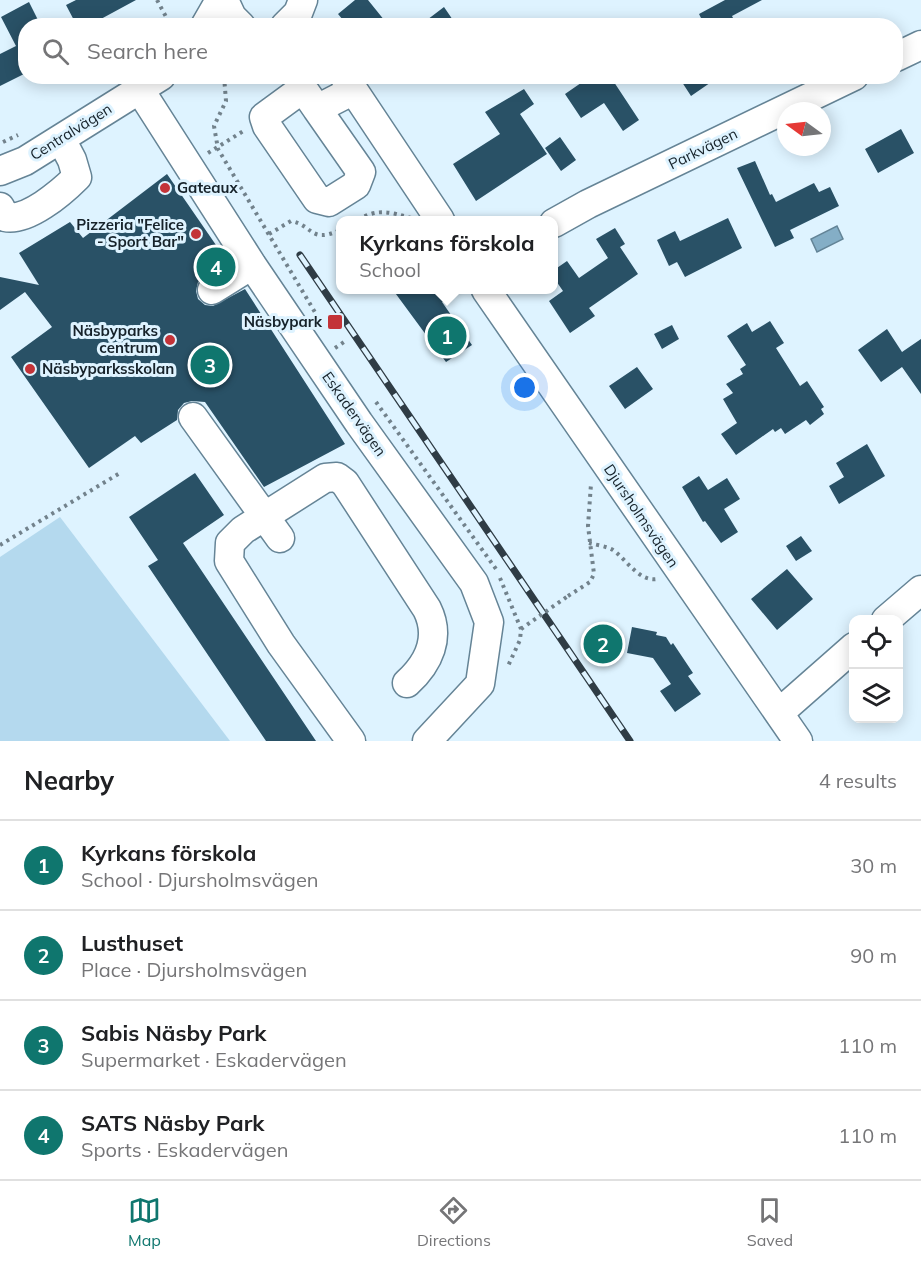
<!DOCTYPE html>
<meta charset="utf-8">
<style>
body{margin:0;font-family:Mulish,sans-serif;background:#f6f6f6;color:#202124}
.controls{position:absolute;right:18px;bottom:18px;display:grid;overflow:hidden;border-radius:12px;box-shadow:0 3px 15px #0003}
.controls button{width:54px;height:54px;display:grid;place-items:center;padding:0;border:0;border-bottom:2px solid #e0e0e0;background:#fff;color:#202124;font:30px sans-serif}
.compass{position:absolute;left:777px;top:102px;width:54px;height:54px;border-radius:50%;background:#fff;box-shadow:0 3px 15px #0003;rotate:285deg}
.you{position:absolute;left:525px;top:388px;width:21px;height:21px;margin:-15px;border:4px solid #fff;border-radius:50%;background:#1a73e8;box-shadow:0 0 0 9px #1a73e833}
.badge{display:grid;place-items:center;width:39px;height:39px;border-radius:50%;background:#0f766e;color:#fff;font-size:20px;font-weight:700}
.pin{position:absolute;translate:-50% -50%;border:3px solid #fff;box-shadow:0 2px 6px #0006}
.popup{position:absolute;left:336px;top:216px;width:222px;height:78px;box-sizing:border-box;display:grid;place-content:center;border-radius:12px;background:#fff;filter:drop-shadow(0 2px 4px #0005);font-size:20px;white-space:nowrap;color:#757577}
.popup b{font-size:22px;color:#202124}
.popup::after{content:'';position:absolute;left:50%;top:100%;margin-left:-12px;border:12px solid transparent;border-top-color:#fff}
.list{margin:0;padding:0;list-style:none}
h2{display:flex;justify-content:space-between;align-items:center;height:78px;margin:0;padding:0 24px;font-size:26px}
h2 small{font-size:20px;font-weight:400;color:#757577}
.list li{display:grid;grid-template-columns:39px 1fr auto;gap:18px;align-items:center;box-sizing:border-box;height:90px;padding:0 24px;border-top:2px solid #e0e0e0}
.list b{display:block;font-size:22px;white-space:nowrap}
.list p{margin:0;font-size:20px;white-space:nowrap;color:#757577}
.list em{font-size:20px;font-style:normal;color:#757577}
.icon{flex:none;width:33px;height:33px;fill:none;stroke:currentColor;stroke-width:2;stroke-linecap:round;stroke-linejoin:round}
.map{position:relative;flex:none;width:921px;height:741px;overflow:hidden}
.search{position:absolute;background:#fff;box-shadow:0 3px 15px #0003;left:18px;right:18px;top:18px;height:66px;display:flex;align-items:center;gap:15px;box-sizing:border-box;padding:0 21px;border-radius:24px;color:#757577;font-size:22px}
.sheet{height:438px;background:#fff}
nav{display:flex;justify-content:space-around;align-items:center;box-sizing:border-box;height:84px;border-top:2px solid #e0e0e0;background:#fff;font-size:16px;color:#757577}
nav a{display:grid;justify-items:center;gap:3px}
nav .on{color:#0f766e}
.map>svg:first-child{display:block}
</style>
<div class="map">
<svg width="921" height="741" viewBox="0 0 921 741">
<rect width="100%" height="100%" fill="#def3ff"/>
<!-- green -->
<path fill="#b4d9ee" d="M60 517 230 741H0V557Z"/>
<!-- water -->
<path fill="#84aec6" stroke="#638497" stroke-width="1.5" d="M837 226 843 239 817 252 811 239Z"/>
<!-- building -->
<path fill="#295166" d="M76 0H136L88 26H77L66 5Z
M355 0H368L389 26H348L338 14Z
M725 0H762L732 16 737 26H705L699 14Z
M29 2 41 26H26V73L0 86V54L16 46 1 17Z
M444 7 457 26H419Z
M591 76H610L639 120 623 131 604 103 581 118 565 94Z
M678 76H720L691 96Z
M524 89 534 104 520 114 547 154 476 201 453 164 500 134 485 112Z
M901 129 914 153 878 173 865 149Z
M560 137 576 160 561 171 545 148Z
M755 161 770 195 772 194 776 202 814 183 819 192 830 187 839 206 790 230 794 238 775 247 737 168Z
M167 174 227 261 198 282 196 291 198 299 205 305 213 306 245 289 345 444 264 487 205 402 192 401 184 403 178 410 177 420 141 443 135 436 89 468 11 357 52 327 25 292 0 310V277L39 285 19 253 70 222 83 238Z
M728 218 742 248 685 277 677 262 669 266 657 240 675 231 680 241Z
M615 228 625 244 620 247 638 274 589 308 595 316 570 333 549 301 563 291 554 278V270L567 261 579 278 608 258 596 239Z
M393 290H436L444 301 442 302 472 345 446 362Z
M770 321 784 343 776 348 800 386 807 381 824 407 821 409 824 414 810 425 806 420 785 434 781 428 775 432 773 429 736 455 721 434 737 423 723 399 733 393 726 384 743 374 740 369 746 365 727 336 747 323 752 332Z
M672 325 679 339 662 349 654 334Z
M887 329 902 352 921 339V394L902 367 881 382 858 350Z
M637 367 653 389 625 409 609 386Z
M867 444 885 476 839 504 829 486 844 477 836 463Z
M195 473 224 515 183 543 316 741H266L148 566 158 560 129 517Z
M699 476 708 490 727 478 740 499 724 509 738 532 721 543 705 521 703 522 682 487Z
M801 536 812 551 796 561 786 546Z
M787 569 813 599 777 630 751 599Z
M632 627 657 632 656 635 666 637 671 645 673 643 693 673 688 676 701 694 675 712 660 691 671 684 653 658 627 653Z"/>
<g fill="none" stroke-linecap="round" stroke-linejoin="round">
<defs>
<path id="minor" d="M224 0 232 17 241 26
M205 26 220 0
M285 26 298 13 303 0
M896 57 921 45
M344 76 440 220
M140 90 252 265 359 423 474 583 489 622 480 684 427 741
M317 109 361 172 356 185 329 202 317 199 267 126 264 117 294 95 306 93 317 109 352 91
M0 171 25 161 161 76
M0 207 5 217C27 222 61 193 77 177L72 160 61 139
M554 223 588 204 854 76
M212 290 252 265
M486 290 798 741
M193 417 280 538
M886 620 921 590
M779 713 854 647
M351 741 281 644 229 561 230 543 243 530 325 478 337 477 345 483 427 609C441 637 429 663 407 683"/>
</defs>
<!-- minor casing -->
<use href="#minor" stroke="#658496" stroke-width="31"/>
<!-- path -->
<path stroke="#72828c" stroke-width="4" stroke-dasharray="3 4.5" stroke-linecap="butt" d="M157 0 171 26
M224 76 226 101 214 126 218 149 316 314
M3 142 18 135
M208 153 245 130
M358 220C377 208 390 212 411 218
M269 234 291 221C313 225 310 244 340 230
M335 348 344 342
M376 402 496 569
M589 543C596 545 606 546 613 550 627 560 639 582 657 579
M0 545 120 473
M500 578 521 629 520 640 508 666
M568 596 590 582 594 574 588 526 591 484"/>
<!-- minor -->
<use href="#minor" stroke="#fff" stroke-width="28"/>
<defs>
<path id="rail" d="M300 255 630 741"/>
</defs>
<!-- rail casing -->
<use href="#rail" stroke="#2f3c45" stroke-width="7"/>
<!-- rail -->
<use href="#rail" stroke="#def3ff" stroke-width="4.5" stroke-dasharray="14" stroke-linecap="butt"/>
<!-- path-bridge -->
<path stroke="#72828c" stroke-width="4" stroke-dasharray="3 4.5" stroke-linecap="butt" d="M521 629 568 596"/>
</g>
<!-- markers -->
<g fill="#c33338" stroke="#def3ff" stroke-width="2">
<circle cx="165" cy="188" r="6"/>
<circle cx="196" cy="234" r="6"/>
<rect x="327" y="314" width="16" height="16" rx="3"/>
<circle cx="170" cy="340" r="6"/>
<circle cx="30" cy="369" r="6"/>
</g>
<g text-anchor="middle" stroke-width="6" stroke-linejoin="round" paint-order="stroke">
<!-- street labels -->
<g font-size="15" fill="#16222a" stroke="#def3ff">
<text transform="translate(71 132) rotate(-32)" y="5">Centralvägen</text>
<text transform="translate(703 149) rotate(-26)" y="5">Parkvägen</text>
<text transform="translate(354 414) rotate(55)" y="5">Eskadervägen</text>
<text transform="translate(641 516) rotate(56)" y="5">Djursholmsvägen</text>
</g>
<!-- poi labels -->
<g font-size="15" font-weight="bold" fill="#16222a" stroke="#def3ff" text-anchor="end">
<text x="177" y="193" text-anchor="start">Gateaux</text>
<text x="184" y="230">Pizzeria "Felice<tspan x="184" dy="17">- Sport Bar"</tspan></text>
<text x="322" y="327">Näsbypark</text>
<text x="158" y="336">Näsbyparks<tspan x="158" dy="17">centrum</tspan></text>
<text x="42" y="374" text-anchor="start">Näsbyparksskolan</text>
</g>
</g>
</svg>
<div class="controls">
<button><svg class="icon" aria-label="locate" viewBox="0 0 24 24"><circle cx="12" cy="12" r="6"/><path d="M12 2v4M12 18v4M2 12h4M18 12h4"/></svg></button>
<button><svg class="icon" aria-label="layers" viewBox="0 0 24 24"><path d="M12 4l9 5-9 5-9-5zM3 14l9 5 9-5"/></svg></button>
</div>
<svg class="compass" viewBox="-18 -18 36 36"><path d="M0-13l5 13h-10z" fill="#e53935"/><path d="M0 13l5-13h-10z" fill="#757577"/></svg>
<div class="you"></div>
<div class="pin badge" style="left:447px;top:336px">1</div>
<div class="popup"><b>Kyrkans förskola</b>School</div>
<div class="pin badge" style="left:603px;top:644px">2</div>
<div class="pin badge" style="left:210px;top:365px">3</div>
<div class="pin badge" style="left:216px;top:267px">4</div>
<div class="search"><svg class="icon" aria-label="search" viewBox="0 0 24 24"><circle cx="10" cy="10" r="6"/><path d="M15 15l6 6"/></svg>Search here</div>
</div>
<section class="sheet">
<h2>Nearby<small>4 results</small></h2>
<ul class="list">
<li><span class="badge">1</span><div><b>Kyrkans förskola</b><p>School · Djursholmsvägen</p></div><em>30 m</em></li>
<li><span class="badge">2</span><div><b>Lusthuset</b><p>Place · Djursholmsvägen</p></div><em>90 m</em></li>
<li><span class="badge">3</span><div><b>Sabis Näsby Park</b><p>Supermarket · Eskadervägen</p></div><em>110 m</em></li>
<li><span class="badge">4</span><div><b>SATS Näsby Park</b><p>Sports · Eskadervägen</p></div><em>110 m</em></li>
</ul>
</section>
<nav>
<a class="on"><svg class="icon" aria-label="map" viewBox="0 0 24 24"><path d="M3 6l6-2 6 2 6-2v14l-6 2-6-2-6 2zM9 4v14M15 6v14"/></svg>Map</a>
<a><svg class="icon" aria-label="directions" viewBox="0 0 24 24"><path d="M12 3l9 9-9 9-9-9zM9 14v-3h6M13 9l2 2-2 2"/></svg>Directions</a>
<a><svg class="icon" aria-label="saved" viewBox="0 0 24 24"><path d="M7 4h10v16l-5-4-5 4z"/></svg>Saved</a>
</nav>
